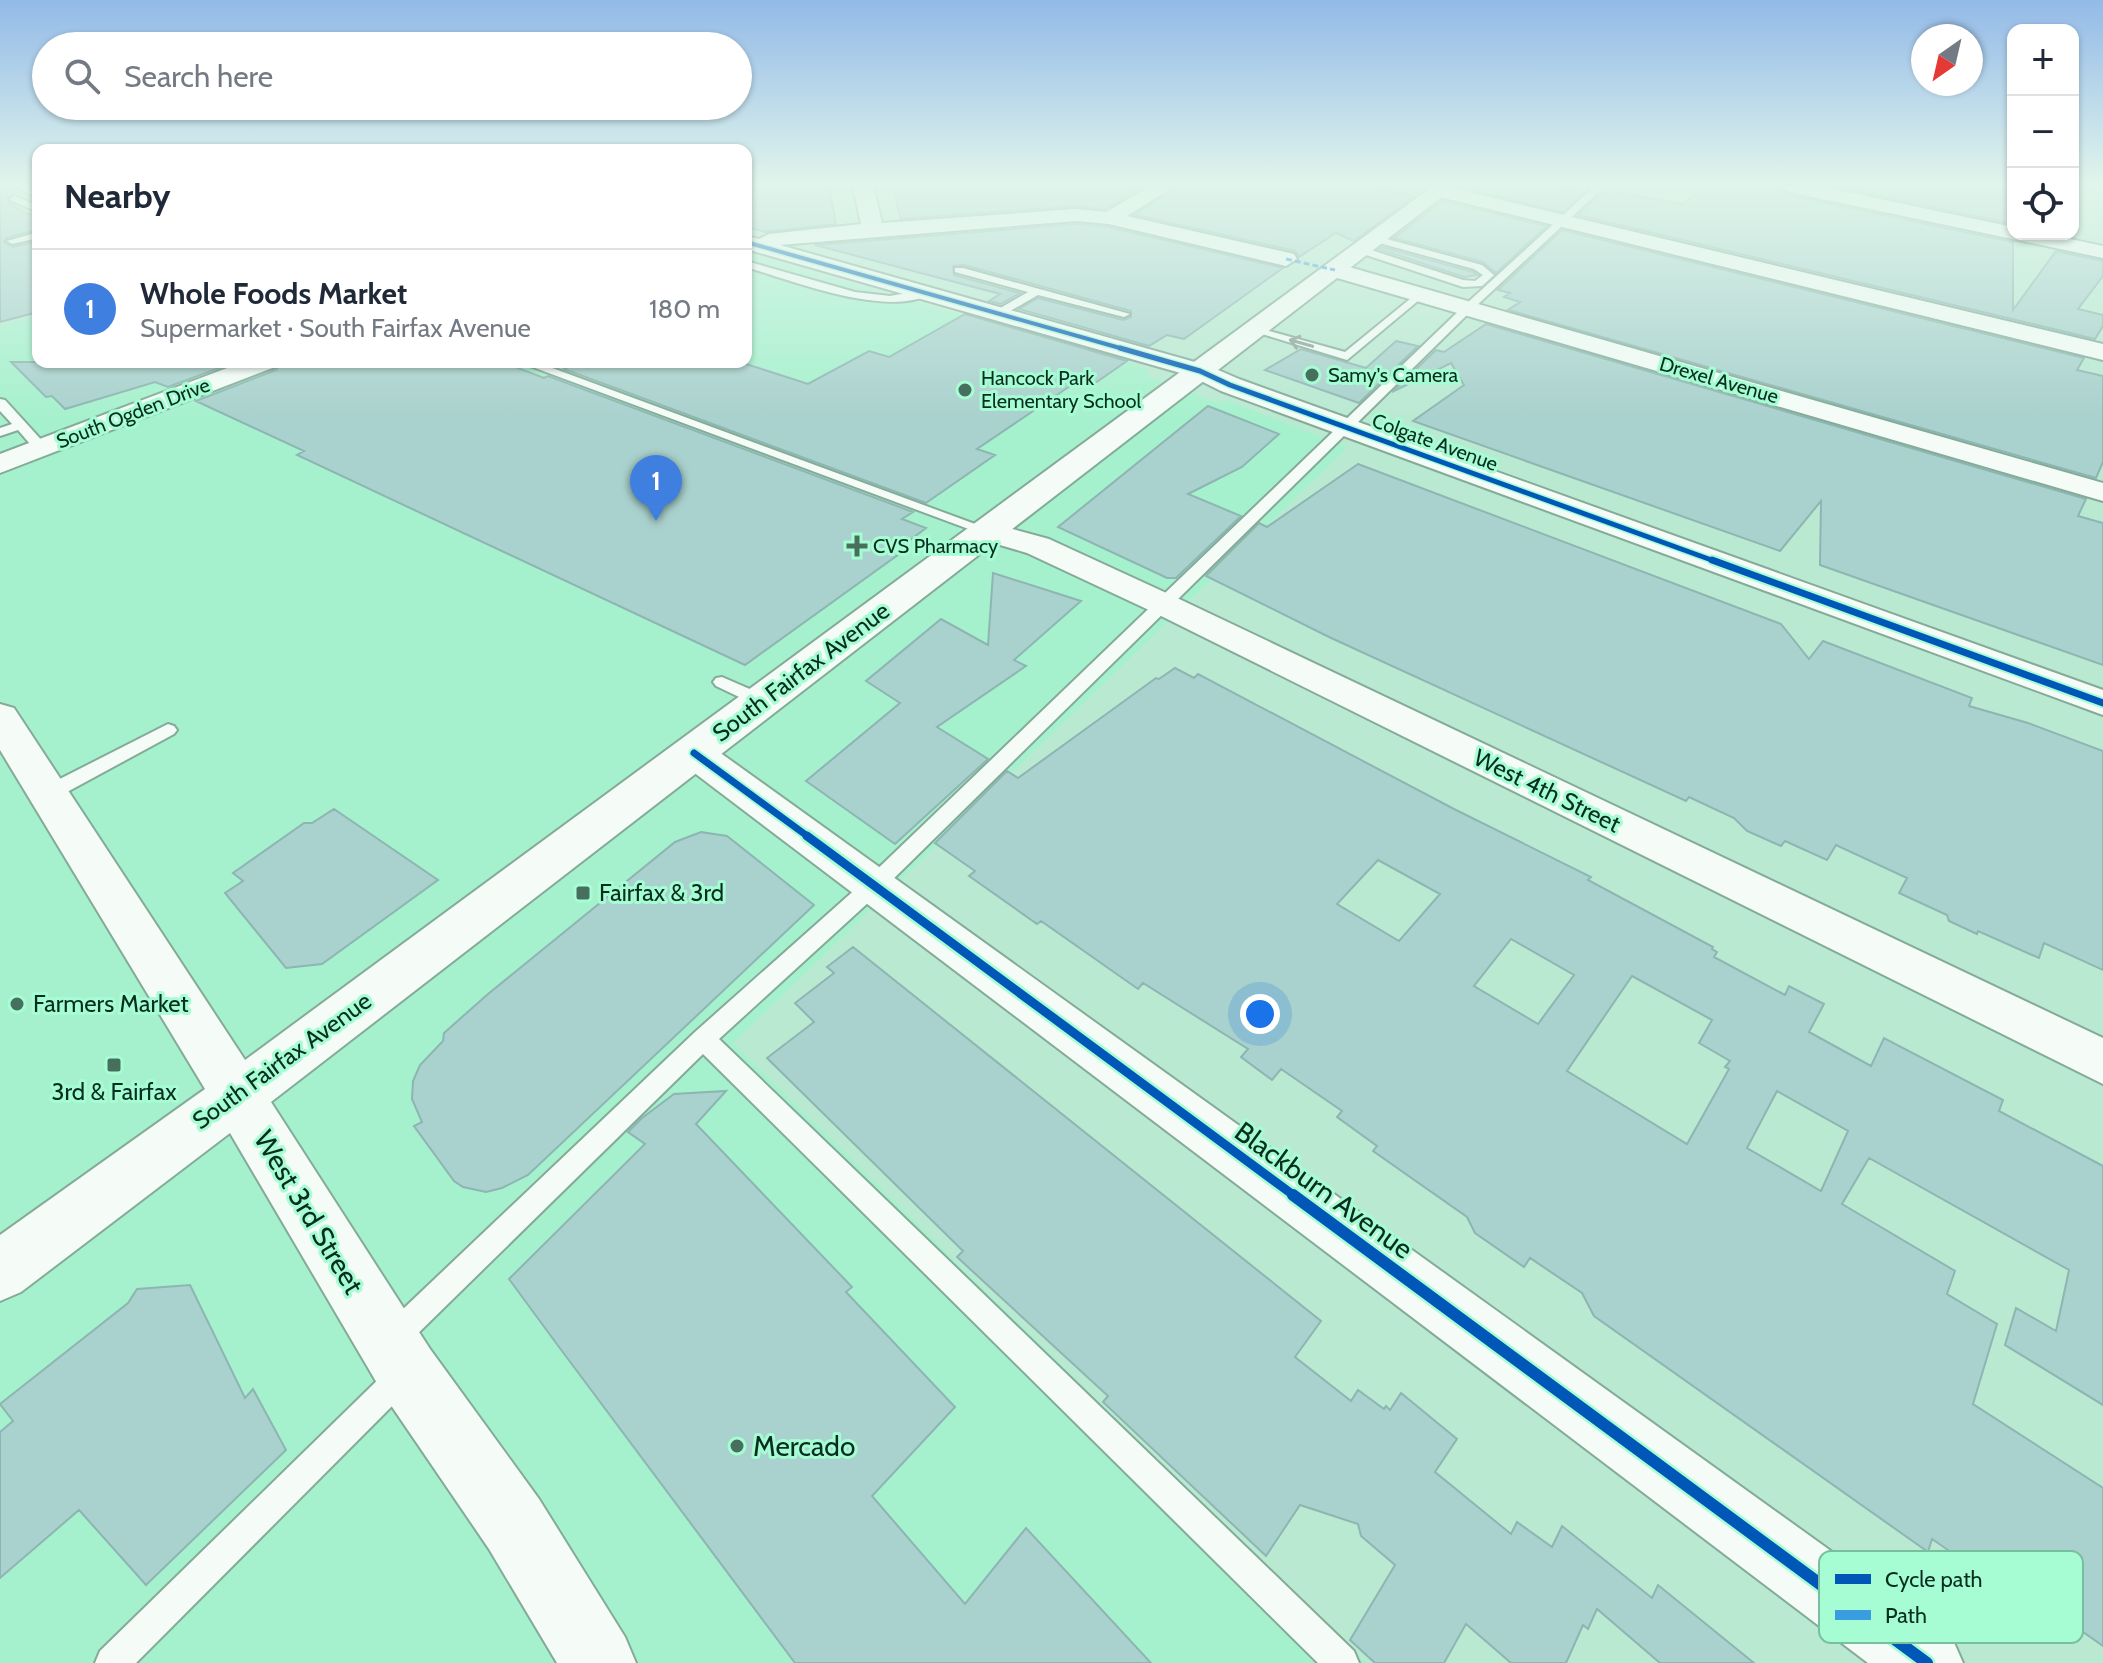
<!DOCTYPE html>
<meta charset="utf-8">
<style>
body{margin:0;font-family:Cabin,sans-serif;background:#f2f2f3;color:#1f2937}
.controls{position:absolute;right:24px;top:24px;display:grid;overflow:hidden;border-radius:16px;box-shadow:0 2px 6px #0004}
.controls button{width:72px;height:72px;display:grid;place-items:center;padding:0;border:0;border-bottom:2px solid #e0e1e3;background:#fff;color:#1f2937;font:40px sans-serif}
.compass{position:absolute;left:1911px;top:24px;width:72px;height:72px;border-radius:50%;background:#fff;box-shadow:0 2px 6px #0004;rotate:214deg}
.you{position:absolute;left:1260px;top:1014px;width:28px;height:28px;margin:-20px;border:6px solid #fff;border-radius:50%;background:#1a73e8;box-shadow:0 0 0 12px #1a73e833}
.badge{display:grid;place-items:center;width:52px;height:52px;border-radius:50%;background:#7c3aed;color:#fff;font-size:26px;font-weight:700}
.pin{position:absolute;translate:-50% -66px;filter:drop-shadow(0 2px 4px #0008)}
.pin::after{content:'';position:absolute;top:42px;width:28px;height:24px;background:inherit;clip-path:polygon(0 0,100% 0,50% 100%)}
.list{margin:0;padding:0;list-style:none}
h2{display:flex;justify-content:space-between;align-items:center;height:104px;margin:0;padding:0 32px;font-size:34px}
h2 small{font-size:26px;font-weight:400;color:#747a83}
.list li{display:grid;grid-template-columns:52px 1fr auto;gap:24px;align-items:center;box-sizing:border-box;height:120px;padding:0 32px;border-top:2px solid #e0e1e3}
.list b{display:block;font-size:30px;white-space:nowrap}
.list p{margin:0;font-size:26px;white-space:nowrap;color:#747a83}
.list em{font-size:26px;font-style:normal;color:#747a83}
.icon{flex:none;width:44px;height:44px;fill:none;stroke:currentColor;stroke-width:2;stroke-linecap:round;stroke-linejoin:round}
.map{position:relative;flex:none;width:2103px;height:1663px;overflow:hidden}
.search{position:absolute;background:#fff;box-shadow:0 2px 6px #0004;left:32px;top:32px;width:720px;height:88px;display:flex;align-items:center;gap:20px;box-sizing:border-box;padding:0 28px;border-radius:44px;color:#747a83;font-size:30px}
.panel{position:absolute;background:#fff;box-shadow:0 2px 6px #0004;left:32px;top:144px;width:720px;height:224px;border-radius:16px}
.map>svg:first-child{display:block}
</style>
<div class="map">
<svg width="2103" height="1663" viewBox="0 0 2103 1663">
<rect width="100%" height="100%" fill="#bae9d2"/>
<!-- built -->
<path fill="#a6f1cd" d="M746 254 1144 367 1148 371 1147 376 1216 402 1228 401 1348 447 733 1043 1366 1663H0V326L38 316V362H746Z"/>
<!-- building -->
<path fill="#a9d1cd" stroke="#8db5b1" stroke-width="2" fill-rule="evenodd" d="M746 186H829L836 224 766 232 746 227Z
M892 186H1145L1105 209 1076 206 901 219Z
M1178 186H1368L1415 196 1354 241 1336 233 1299 257 1295 251 1135 215Z
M1482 186H1554L1583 193 1563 212 1476 191Z
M1707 186H1777L1788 195 2013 242V310L2056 251 2103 261V276L2078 309 2103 315V326L2095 339 1578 215 1598 196 1610 191 1682 204Z
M1834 186H2013V224Z
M0 190 8 197 9 203 27 214 38 215V229L6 238 4 242 13 247 38 241V312L0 322Z
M1442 201 1447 202 1547 226 1496 273 1483 262 1394 238Z
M1076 224 1109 227 1283 268 1184 339 1167 335 1149 346 1019 309 1038 298 1123 320 1131 317V311L964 265 953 266 954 275 1020 293 1001 304 989 301 1000 294 815 245Z
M1562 230 2084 358 2077 370 2103 376V462L2096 478 1508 310 1520 302 1504 297 1510 293 1498 290Z
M1382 247 1473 272 1478 275 1464 277 1379 249Z
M965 314 1127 361 1091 386 1076 382 977 449 995 455 926 503 564 369 579 362H740L808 384 869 351 889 357Z
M1486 324 2086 499 2078 516 2103 523V665L1820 565 1821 501 1780 551 1413 421 1464 385 1451 363 1392 392 1436 350 1444 352Z
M1396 341 1418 346 1359 403 1265 370 1301 349 1366 368Z
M11 362H235L168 387 155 382 65 409 52 396 46 397Z
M282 362H502L544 378 548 376 913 512 902 519 926 528 897 550 902 552 745 665 297 455 304 451 196 401 276 370Z
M1208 406 1279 434 1242 467 1188 494 1241 516 1176 578H1167L1058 527Z
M1358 464 1781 624 1809 659 1823 641 1972 698 1969 706 2028 723 2103 751V970L2044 943 2039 958 1978 931 1977 934 1949 921 1947 915 1899 893 1907 878 1836 845 1827 860 1785 841 1781 846 1747 831 1734 818 1689 797 1686 801 1329 637 1206 576 1259 523 1267 527Z
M993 573 1081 601 1014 660 1026 666 937 727 988 759 895 844 806 781 900 703 866 681 941 619 988 645Z
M1175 668 1194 678 1198 674 1454 809 1591 877 1588 880 1713 947 1712 949 1717 952 1714 957 1785 995 1789 986 1824 1004 1809 1032 1871 1066 1884 1038 2003 1100 1999 1111 2103 1166V1405L2005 1345 2016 1308 2056 1331 2069 1270 1869 1158 1842 1204 1955 1271 1947 1294 1997 1324 1973 1404 2103 1488V1646L2029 1594 2026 1604 1932 1539 1928 1552 1594 1316 1582 1293 1530 1258 1524 1267 1475 1233 1467 1217 1373 1151 1377 1146 1337 1117 1342 1111 1281 1069 1272 1080 1241 1057 1248 1049 1143 983 1138 989 1041 921 1037 924 969 876 975 871 935 843 1007 771 1018 778 1156 678 1159 679ZM1378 860 1440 894 1399 941 1337 904ZM1511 939 1574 975 1538 1024 1474 986ZM1632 976 1712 1020 1699 1043 1730 1061 1725 1067 1729 1069 1687 1144 1567 1071ZM1777 1091 1848 1131 1821 1191 1747 1148Z
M334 809 438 880 322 964 286 968 225 893 243 881 233 873 304 823H312Z
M701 832 727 836 814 905 528 1175 502 1188 486 1192 463 1187 454 1181 414 1126 422 1122 412 1099 413 1081 420 1065 443 1041 444 1033 488 994 675 842Z
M853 947 1321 1321 1295 1357 1351 1401 1358 1390 1384 1409 1386 1406 1390 1410 1401 1393 1457 1439 1435 1472 1511 1534 1517 1522 1552 1547 1562 1526 1652 1598 1658 1585 1754 1663H1660L1597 1609 1588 1629 1583 1625 1566 1663H1511L1466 1624 1444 1663H1375L1350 1640 1395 1565 1361 1536 1358 1524 1300 1505 1266 1556 1103 1402 1108 1396 957 1257 963 1251 767 1058 814 1022 795 1003 834 973 827 967Z
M726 1091 696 1124 852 1287 846 1292 955 1407 872 1496 965 1604 1026 1528 1151 1663H795L556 1343 509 1279 645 1144 628 1132 642 1118 674 1094Z
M190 1285 245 1398 253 1389 286 1450 146 1585 79 1510 0 1578V1432L13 1421 0 1404 128 1303 137 1289Z"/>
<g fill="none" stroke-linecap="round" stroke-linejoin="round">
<defs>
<path id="lane" d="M1595 186H1605L1473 309 881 891 719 1039 1354 1651 1359 1663H1318L703 1054 402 1349 392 1353 382 1349 378 1339 382 1329 695 1032 867 879 1465 305Z
M13 195 38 206V212L10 200Z
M38 232V238L12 244 7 241Z
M1376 236 1482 265 1494 275 1482 286 1463 287 1357 252V248H1365L1463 280 1475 281 1483 275 1474 269 1372 241 1371 239Z
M746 261 855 292 890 296 929 289 934 292C891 320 793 281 746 267Z
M955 268H963L1130 314 1124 317 1038 295 1005 314H997V310L1028 292 955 272Z
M1421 290 1425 291V295L1347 360 1249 330 1255 327 1345 352Z
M519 362H536L994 531 992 534H982Z
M0 399 5 400 46 445V451H36L18 430 0 436V428L12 424 0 411Z
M722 677 768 697 771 701 768 705H756L716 686 713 682 716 678Z
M168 724 174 726 177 730 174 734 56 798 49 800 39 793 42 788Z
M401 1362 411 1367 416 1377 411 1387 136 1663H95L100 1651 391 1367Z"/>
<path id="street" d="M15 186H38V198Z
M853 186H873L882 223 1076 209 1106 212 1151 186H1175L1127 216 1294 254 1297 259 1286 266 1109 224 1076 221 780 245 1209 366 1239 379 2103 690V715L1221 391 1191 376 746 249V236L759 239 769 234 861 224Z
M1443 186 2103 344V360L1432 195 1429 191 1432 187Z
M1780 186H1818L2013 227V234H2047L2103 246V258L1789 192Z
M1335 263 2103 483V501L1327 275 1324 270 1327 265Z
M243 362H279L275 367 0 473V454Z
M987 522 1049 539 1175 597 2103 1038V1084L1151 611 1027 553 976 538 971 531 976 524Z
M694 740 708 744 1952 1638 1963 1663H1868L680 762 674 753 680 744Z"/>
<path id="secondary" d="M1433 186H1456L271 1102 430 1349 539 1499 625 1637 636 1663H557L489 1549 384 1395 230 1133 21 1292 0 1301V1235L205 1089 0 750V704L14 708 245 1060Z"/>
</defs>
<!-- lane casing -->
<use href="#lane" stroke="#84aa98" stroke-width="4"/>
<!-- street casing -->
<use href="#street" stroke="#84aa98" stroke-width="4"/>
<!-- secondary casing -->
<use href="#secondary" stroke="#84aa98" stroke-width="4"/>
<!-- lane -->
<use href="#lane" fill="#f5fcf8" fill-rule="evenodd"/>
<!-- street -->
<use href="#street" fill="#f5fcf8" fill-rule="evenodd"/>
<!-- secondary -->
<use href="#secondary" fill="#f5fcf8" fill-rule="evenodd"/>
<!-- quiet -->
<path stroke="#3a9de0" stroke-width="3" stroke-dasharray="6 3" stroke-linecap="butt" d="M1286 259 1335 270"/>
<defs>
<path id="cycleway-far4" d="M746 242 1127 350"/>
<path id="cycleway-far3" d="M1120 348 1200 371 1230 385 1717 562"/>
<path id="cycleway-far2" d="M1712 560 2103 703
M694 753 810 838"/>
<path id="cycleway-far1" d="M807 836 1296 1197"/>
<path id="cycleway" d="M1293 1195 1927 1663"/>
</defs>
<!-- cycleway-far4 casing -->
<use href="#cycleway-far4" stroke="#a6fdd3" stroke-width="7"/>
<!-- cycleway-far3 casing -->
<use href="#cycleway-far3" stroke="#a6fdd3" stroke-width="8"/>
<!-- cycleway-far2 casing -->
<use href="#cycleway-far2" stroke="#a6fdd3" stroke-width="11"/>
<!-- cycleway-far1 casing -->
<use href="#cycleway-far1" stroke="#a6fdd3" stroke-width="14"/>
<!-- cycleway casing -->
<use href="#cycleway" stroke="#a6fdd3" stroke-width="17"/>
<!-- cycleway-far4 -->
<use href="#cycleway-far4" stroke="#0057b8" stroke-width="4"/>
<!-- cycleway-far3 -->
<use href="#cycleway-far3" stroke="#0057b8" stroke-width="5"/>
<!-- cycleway-far2 -->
<use href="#cycleway-far2" stroke="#0057b8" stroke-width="7"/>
<!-- cycleway-far1 -->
<use href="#cycleway-far1" stroke="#0057b8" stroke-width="9"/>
<!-- cycleway -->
<use href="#cycleway" stroke="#0057b8" stroke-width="12"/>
</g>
<!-- one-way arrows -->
<defs><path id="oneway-shaft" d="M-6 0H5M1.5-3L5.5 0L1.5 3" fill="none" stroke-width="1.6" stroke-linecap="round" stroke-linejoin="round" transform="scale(2)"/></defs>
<use stroke="#8a9f96" href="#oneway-shaft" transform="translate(1301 343) rotate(-164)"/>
<!-- sky -->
<linearGradient id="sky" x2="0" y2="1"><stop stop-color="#93bae8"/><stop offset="0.44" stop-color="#e0f5eb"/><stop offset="1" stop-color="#e0f5eb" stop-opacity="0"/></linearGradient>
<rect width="2103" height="419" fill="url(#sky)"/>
<!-- markers -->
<g fill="#466f5e" stroke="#a6fdd3" stroke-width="3">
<circle cx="1312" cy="375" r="8"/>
<circle cx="965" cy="390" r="8"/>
<path d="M853 534h8v8h8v8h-8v8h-8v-8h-8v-8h8z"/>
<rect x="575" y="885" width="16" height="16" rx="4"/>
<circle cx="17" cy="1004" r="8"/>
<rect x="106" y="1057" width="16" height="16" rx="4"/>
<circle cx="737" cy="1446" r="8"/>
</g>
<g text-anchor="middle" stroke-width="6" stroke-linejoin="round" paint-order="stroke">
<!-- far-poi labels -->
<g font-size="20" fill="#082e1f" stroke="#a6fdd3" text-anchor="start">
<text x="1328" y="382">Samy's Camera</text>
<text x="981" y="385">Hancock Park<tspan x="981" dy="23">Elementary School</tspan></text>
<text x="873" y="553">CVS Pharmacy</text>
</g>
<!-- far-street labels -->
<g font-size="20" fill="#082e1f" stroke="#a6fdd3">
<text transform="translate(1719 380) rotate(16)" y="7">Drexel Avenue</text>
<text transform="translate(133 413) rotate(-21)" y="7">South Ogden Drive</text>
<text transform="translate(1435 442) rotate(20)" y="7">Colgate Avenue</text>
</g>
<!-- street labels -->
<g font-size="24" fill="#082e1f" stroke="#a6fdd3">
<text transform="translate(801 672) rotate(-37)" y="8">South Fairfax Avenue</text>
<text transform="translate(1547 791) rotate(26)" y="8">West 4th Street</text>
<text transform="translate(282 1061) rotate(-36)" y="8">South Fairfax Avenue</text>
</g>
<!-- poi labels -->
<g font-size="24" fill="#082e1f" stroke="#a6fdd3" text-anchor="start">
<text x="599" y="901">Fairfax &amp; 3rd</text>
<text x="33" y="1012">Farmers Market</text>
<text x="114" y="1100" text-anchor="middle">3rd &amp; Fairfax</text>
</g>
<!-- near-street labels -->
<g font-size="28" fill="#082e1f" stroke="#a6fdd3">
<text transform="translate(1324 1190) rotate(36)" y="10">Blackburn Avenue</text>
<text transform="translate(309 1212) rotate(59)" y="10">West 3rd Street</text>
</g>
<!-- near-poi labels -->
<g font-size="28" fill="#082e1f" stroke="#a6fdd3" text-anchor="start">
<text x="753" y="1456">Mercado</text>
</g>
</g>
<!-- legend -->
<rect x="1819" y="1551" width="264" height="92" rx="12" fill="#a6fdd3" stroke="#77bf9d" stroke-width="2"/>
<rect x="1835" y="1574" width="36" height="10" fill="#0057b8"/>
<rect x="1835" y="1610" width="36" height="10" fill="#3a9de0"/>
<g font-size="22" fill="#082e1f">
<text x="1885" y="1587">Cycle path</text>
<text x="1885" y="1623">Path</text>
</g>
</svg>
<div class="controls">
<button>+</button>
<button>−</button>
<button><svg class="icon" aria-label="locate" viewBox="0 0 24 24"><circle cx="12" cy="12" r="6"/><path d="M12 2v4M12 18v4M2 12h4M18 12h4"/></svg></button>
</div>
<svg class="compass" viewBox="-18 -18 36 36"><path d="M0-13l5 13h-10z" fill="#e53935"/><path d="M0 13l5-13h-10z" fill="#747a83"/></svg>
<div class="you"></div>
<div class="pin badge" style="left:656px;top:521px;background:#3f7fe0">1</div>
<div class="search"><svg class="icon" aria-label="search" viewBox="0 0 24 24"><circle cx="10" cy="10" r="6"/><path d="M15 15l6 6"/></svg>Search here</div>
<section class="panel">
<h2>Nearby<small></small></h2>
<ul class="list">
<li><span class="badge" style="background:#3f7fe0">1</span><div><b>Whole Foods Market</b><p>Supermarket · South Fairfax Avenue</p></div><em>180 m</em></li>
</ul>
</section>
</div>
